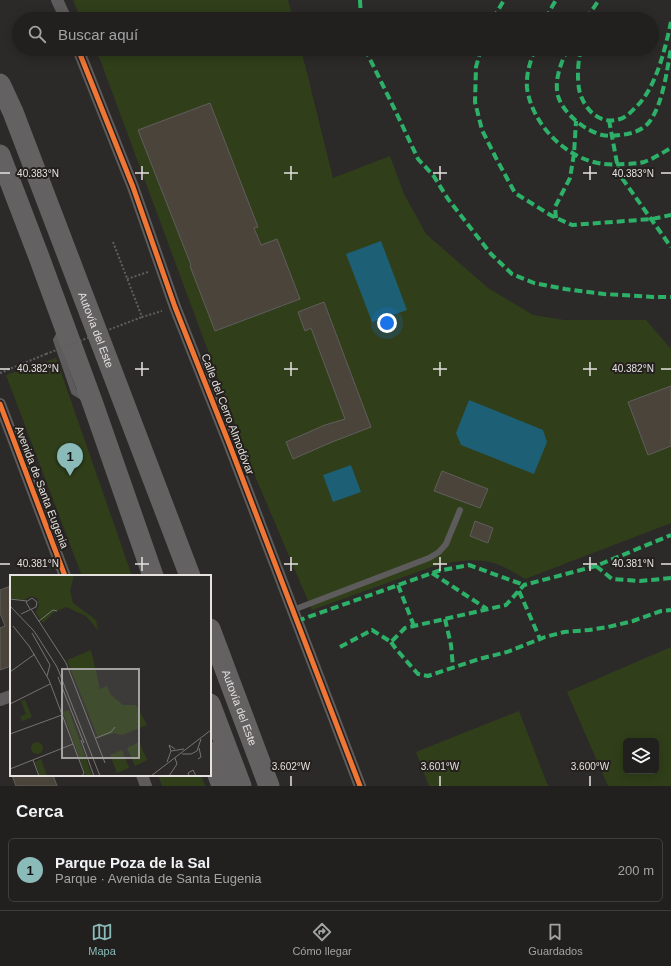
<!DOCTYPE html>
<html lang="es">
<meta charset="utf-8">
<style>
body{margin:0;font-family:Arial,sans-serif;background:#2d2d2b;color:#f1f3f6}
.controls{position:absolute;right:12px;bottom:12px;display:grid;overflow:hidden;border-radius:6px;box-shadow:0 2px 10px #0003}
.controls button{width:36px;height:36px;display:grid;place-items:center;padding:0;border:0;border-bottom:1px solid #3e3e3c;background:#21201e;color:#f1f3f6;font:20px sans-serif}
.you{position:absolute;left:387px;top:323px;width:14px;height:14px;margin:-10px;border:3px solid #fff;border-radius:50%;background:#1a73e8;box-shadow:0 0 0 6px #1a73e833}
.badge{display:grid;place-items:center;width:26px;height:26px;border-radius:50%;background:#8bbbb9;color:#111;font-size:13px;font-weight:700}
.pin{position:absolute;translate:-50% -33px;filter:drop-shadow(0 1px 2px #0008)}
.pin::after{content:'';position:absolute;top:21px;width:14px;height:12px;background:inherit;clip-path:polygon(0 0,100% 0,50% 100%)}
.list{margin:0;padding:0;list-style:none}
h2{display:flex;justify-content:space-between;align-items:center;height:52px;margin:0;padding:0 16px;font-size:17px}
h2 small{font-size:13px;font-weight:400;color:#a2a3a4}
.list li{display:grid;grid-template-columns:26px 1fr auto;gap:12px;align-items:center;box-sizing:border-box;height:64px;margin:0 8px 8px;padding:0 8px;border:1px solid #3e3e3c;border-radius:6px}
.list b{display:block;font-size:15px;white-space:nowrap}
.list p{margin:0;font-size:13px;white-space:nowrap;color:#a2a3a4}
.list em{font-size:13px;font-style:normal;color:#a2a3a4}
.icon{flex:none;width:22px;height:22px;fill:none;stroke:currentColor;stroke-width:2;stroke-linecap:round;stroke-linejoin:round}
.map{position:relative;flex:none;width:671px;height:786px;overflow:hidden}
.search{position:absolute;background:#21201e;box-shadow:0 2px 10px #0003;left:12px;right:12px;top:12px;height:44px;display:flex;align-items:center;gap:10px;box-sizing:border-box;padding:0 14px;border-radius:22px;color:#a2a3a4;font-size:15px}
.sheet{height:124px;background:#21201e}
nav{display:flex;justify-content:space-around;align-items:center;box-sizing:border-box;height:56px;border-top:1px solid #3e3e3c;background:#21201e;font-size:11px;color:#a2a3a4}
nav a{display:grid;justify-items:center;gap:2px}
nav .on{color:#8bbbb9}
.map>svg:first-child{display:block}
</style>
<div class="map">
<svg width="671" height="786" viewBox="0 0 671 786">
<rect width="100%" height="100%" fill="#2c2a28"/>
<!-- green -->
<path fill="#303f1a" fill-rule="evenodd" d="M73 0H288L293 19H81Z
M95 49H301L333 178 390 156 404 194 426 234 488 288 533 315 564 320H646L671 349V523L525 579C516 574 506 567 497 564 476 557 454 561 434 566L312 610 250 464 101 62Z
M56 358 132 576H82L6 375Z
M671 647V786H608L567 692ZM626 741H656V771H626Z
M519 711 548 786H429L416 752Z
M158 775H201L205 786H162Z"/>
<!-- water -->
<path fill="#1d5f74" d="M381 241 407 310 372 322 346 254Z
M469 400 543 430 547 442 534 474 461 445 456 433Z
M351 465 361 492 333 502 323 475Z"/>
<!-- building -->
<path fill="#4a443a" stroke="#605e5c" d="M210 103 258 227 254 228 261 245 277 239 300 299 215 331 190 266 191 265 138 130Z
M324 302 371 427 332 442 293 459 286 442 325 425 345 419 311 328 305 331 298 312Z
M671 386V446L648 455 628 402Z
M442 471 488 489 480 508 434 491Z
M475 521 493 528 488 543 470 536Z
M11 586V666L0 670V628L5 626 0 613V590Z
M12 775H53L57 786H16Z"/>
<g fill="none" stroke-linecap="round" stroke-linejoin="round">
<!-- path -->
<path stroke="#605f5e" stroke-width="2" stroke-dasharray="2 2" stroke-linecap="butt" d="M113 242 142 317 162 311
M127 279 148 272
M0 373 46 354"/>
<!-- lane -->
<path stroke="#5d5b5b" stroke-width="6" d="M61 331 56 340 74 392 85 399
M293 610 429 558 439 552 446 544 460 510"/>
<!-- street -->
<path stroke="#5d5b5b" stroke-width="12" d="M57 0 66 19
M78 49 133 187 175 307 230 446 360 786
M0 404 65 576
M0 700 11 696
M142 775 146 786"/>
<!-- highway -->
<g stroke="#636161" stroke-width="21">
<path id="s1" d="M0 84 13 112 190 576"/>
<path d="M0 155 39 257 93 404 153 576"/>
<path id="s2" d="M210 629 269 786"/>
<path d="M210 704 241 786"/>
<path d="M210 752 222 786"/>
</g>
<!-- path-bridge -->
<path stroke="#605f5e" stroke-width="2" stroke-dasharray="2 2" stroke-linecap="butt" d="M46 354 142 317"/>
<!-- quiet -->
<path stroke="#2db169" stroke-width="4" stroke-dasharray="8 4" stroke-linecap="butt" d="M360 0 361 19
M493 19 504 0
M546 19 550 10 556 0
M586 19 599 0
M365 49 395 110 418 159 433 175 448 199 491 254 512 274 534 283 565 289 604 294 653 297H671
M481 49 476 67 475 102 482 130 496 158 515 193 552 216 572 225 652 219 671 215
M535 49C530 62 526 74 527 88 532 125 567 160 604 164 611 165 637 164 644 162 653 159 662 153 671 148
M568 49C561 62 554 80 558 96 563 113 585 131 602 135 610 137 619 135 627 134 636 132 644 129 650 121 663 103 667 70 671 48
M581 49C578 62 577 75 579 89 583 108 599 126 620 119 625 118 631 112 635 108 656 89 665 49 671 22
M609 120 619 174 671 247
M556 218 555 207 570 178 574 154 576 121
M596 566 612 579 640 581 671 578
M432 573 487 609
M398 585 414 626
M519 591 540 639
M445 619 451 645 453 667
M297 621 438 571 469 565 524 585
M391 642 396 649 418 674 428 676 479 659 507 652 545 637 564 632 589 630 608 627 633 621 661 611 671 610
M340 647 372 630 391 642 405 628 506 605 524 585 596 566 671 535"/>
<defs>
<path id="cycleway" d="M78 49 133 187 175 307 230 446 360 786
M0 404 65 576"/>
</defs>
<!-- cycleway casing -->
<use href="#cycleway" stroke="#24201d" stroke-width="8"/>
<!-- cycleway -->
<use href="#cycleway" stroke="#f07635" stroke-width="5"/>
</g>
<!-- ticks -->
<path fill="none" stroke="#e5e2e0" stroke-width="1.5" d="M142 166V180M291 166V180M440 166V180M590 166V180M0 173H10M135 173H149M284 173H298M433 173H447M583 173H597M661 173H671M142 362V376M291 362V376M440 362V376M590 362V376M0 369H10M135 369H149M284 369H298M433 369H447M583 369H597M661 369H671M142 557V571M291 557V571M440 557V571M590 557V571M0 564H10M135 564H149M284 564H298M433 564H447M583 564H597M661 564H671M291 776V786M440 776V786M590 776V786"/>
<g text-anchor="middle" stroke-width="4" stroke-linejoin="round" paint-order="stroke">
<!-- street labels -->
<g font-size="11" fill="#e5e2e0" stroke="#24201d">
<text dy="4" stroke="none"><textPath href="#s1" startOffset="264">Autovía del Este</textPath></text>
<text transform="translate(228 414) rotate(69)" y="4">Calle del Cerro Almodóvar</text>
<text transform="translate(42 487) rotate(69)" y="4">Avenida de Santa Eugenia</text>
<text dy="4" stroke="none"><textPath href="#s2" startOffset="84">Autovía del Este</textPath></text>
</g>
</g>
<!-- overview -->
<g transform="translate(10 575)">
<rect width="201" height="201" fill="#2c2a28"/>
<path d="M0 0H64L60 16 63 28 86 45 88 55 76 41 56 32 43 38 33 48 26 38 29 30 27 23 21 21 14 25 0 23ZM81 75 90 114 97 111 101 120 113 130H126L137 150 112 160 104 158 88 163 57 85ZM15 125 22 142 12 146 10 142 16 139 11 126ZM59 135 82 201H76L53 137ZM21 173a6 6 0 1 1 12 0a6 6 0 1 1-12 0ZM129 167 137 185 125 191 117 173ZM112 175 119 193 107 198 100 180ZM31 184 37 201H30L25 187Z" fill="#303f1a"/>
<path fill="none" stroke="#767472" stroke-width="1" d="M0 24 17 26M0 31 24 56 47 92 90 201M21 34 56 88 95 188M11 39 26 32 27 27 22 23 16 27 20 34M29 46 43 35 47 36M3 51 19 71 39 105 74 198 72 201M22 58 40 90 37 101M0 97 25 79M48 102 74 168M0 129 40 109M0 159 52 140M86 163 101 157 105 152M71 165 84 201M161 176 174 174M172 179H181L187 176 191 164M188 184 191 182 189 173M23 185 29 201M157 187 161 176 159 170 165 174M0 194 63 169M141 201 201 155M159 201 167 189 165 183M179 201 178 198 183 195 186 201"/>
<path fill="#a4a2a0" fill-opacity="0.15" stroke="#a4a2a0" stroke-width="2" d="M52 94H129V183H52Z"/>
<rect width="201" height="201" fill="none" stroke="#e5e2e0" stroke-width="2"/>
</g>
<g font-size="10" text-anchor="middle" fill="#e5e2e0" stroke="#24201d" stroke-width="4" stroke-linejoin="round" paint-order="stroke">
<text x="38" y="177">40.383°N</text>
<text x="633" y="177">40.383°N</text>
<text x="38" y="372">40.382°N</text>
<text x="633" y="372">40.382°N</text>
<text x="38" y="567">40.381°N</text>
<text x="633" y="567">40.381°N</text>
<text x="291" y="770">3.602°W</text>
<text x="440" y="770">3.601°W</text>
<text x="590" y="770">3.600°W</text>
</g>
</svg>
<div class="controls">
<button><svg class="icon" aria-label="layers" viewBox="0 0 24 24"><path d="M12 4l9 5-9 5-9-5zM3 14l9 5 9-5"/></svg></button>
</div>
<div class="you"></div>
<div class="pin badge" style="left:70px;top:476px">1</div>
<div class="search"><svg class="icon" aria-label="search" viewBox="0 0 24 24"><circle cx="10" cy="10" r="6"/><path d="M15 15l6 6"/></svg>Buscar aquí</div>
</div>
<section class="sheet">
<h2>Cerca<small></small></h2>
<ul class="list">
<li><span class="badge">1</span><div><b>Parque Poza de la Sal</b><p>Parque · Avenida de Santa Eugenia</p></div><em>200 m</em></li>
</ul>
</section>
<nav>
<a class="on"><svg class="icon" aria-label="map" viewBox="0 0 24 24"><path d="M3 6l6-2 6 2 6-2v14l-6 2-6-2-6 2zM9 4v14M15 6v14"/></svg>Mapa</a>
<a><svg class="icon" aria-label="directions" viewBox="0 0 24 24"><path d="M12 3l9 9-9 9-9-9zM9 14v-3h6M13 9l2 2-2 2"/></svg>Cómo llegar</a>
<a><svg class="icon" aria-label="saved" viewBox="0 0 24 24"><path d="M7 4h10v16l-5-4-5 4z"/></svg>Guardados</a>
</nav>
